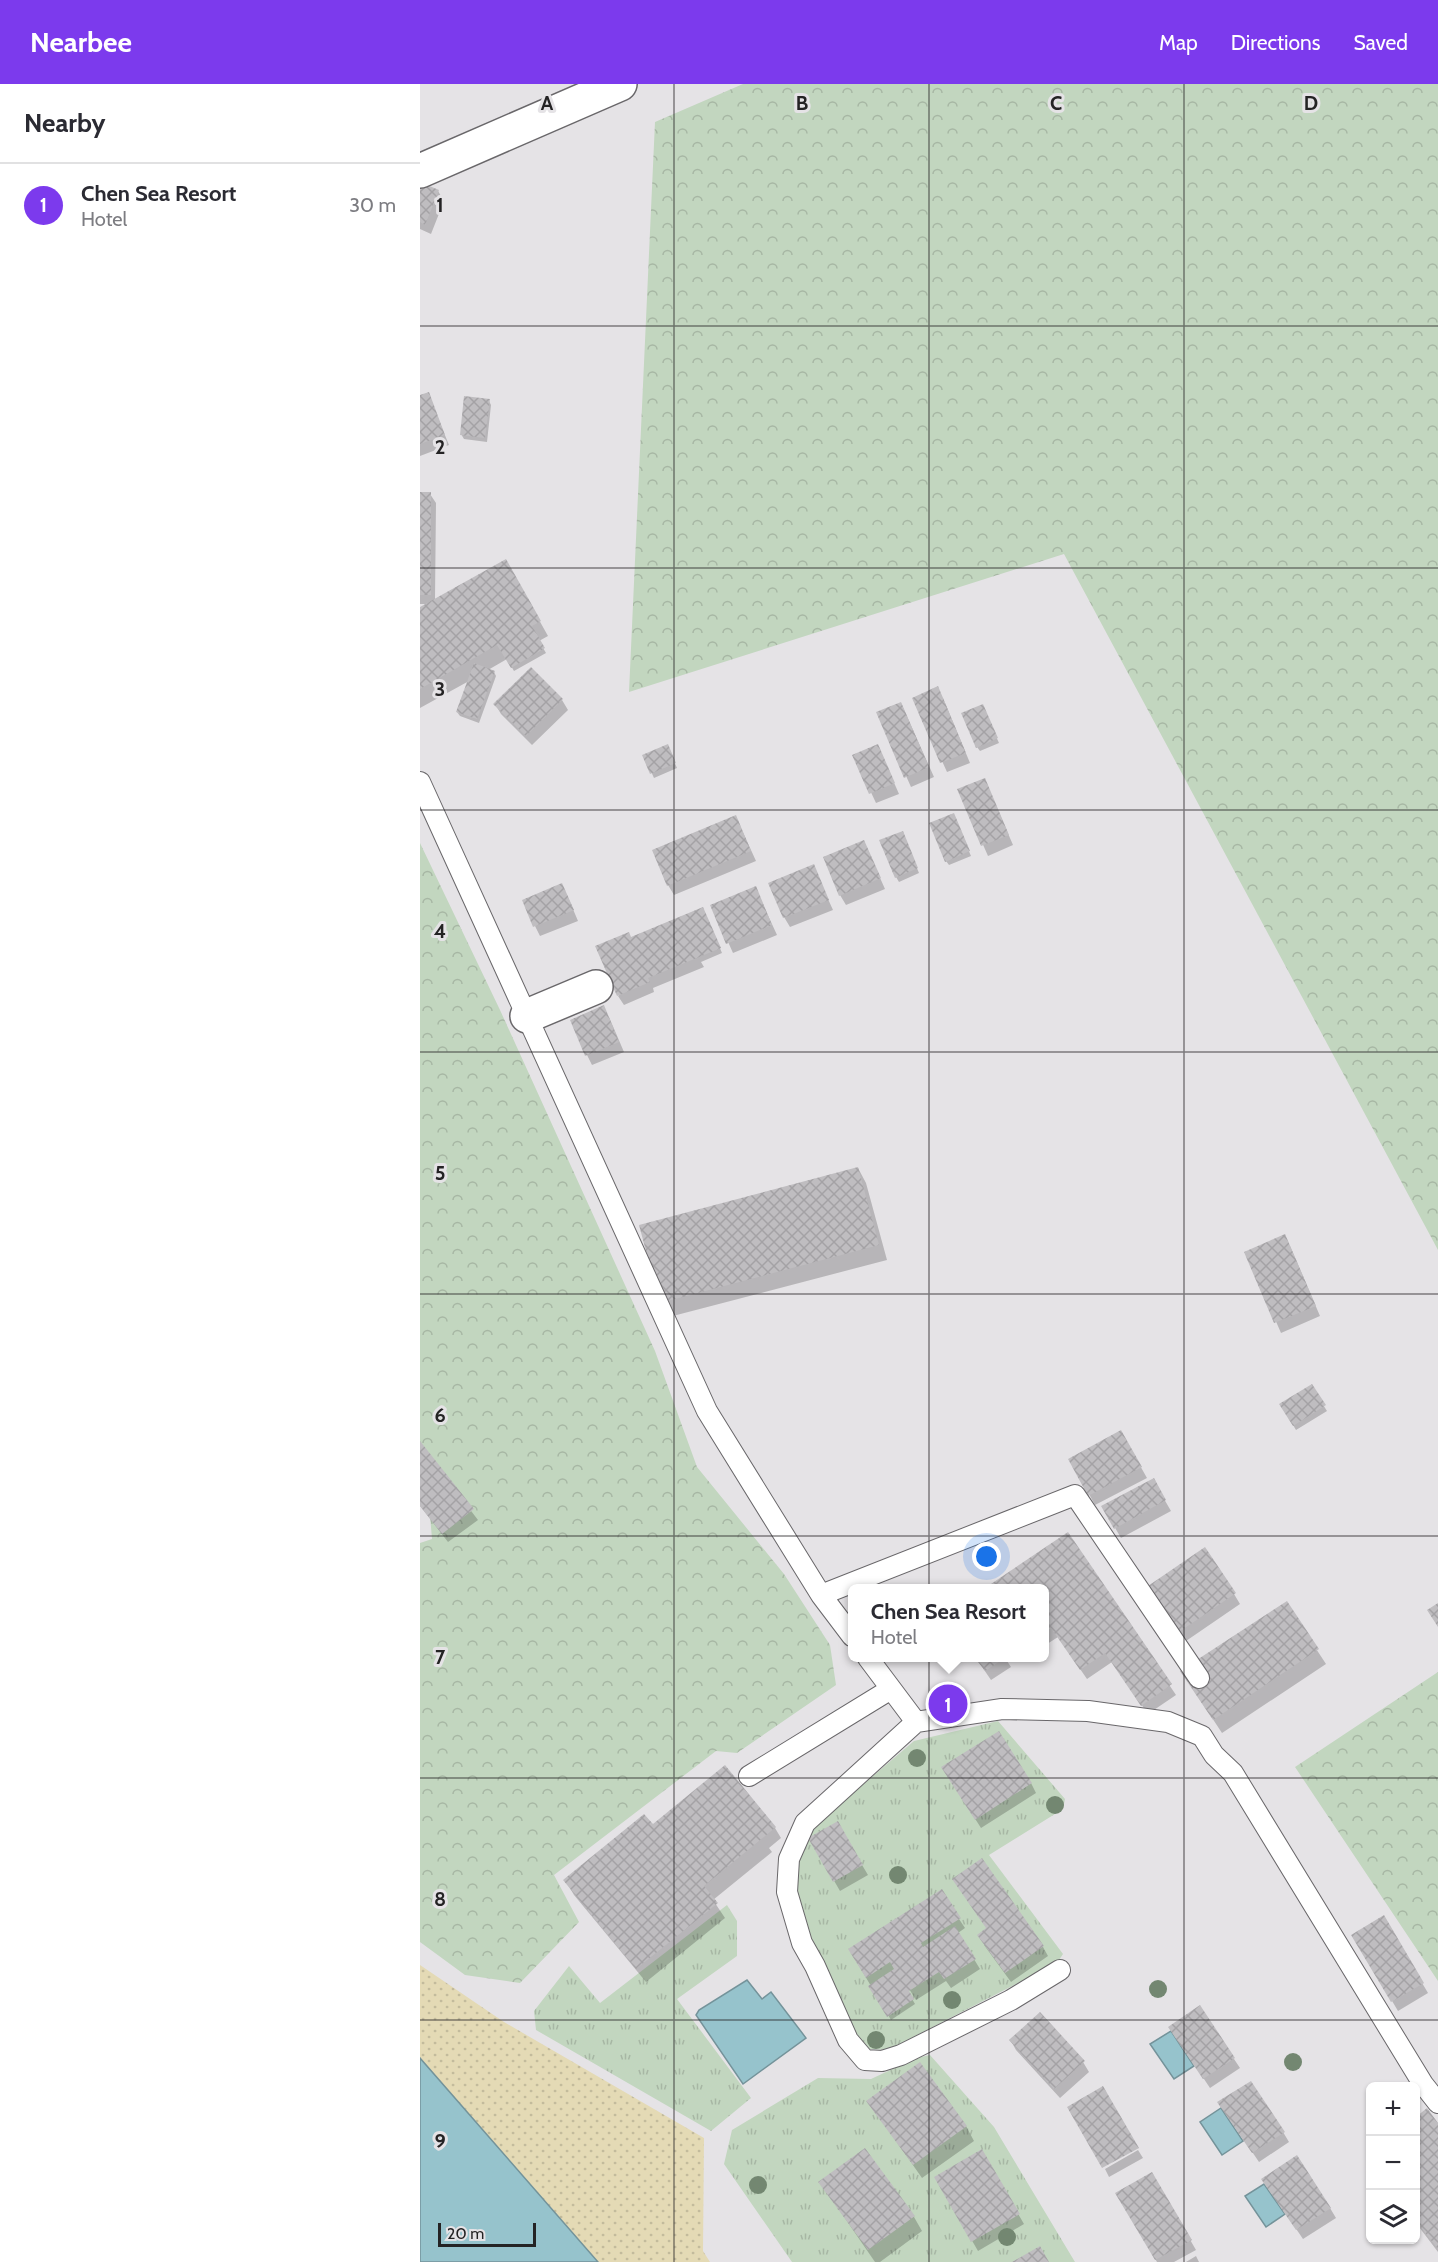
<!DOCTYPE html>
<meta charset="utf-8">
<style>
body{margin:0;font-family:Cabin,sans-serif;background:#f2f2f3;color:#2b2b33}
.controls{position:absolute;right:18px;bottom:18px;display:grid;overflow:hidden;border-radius:9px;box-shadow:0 2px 4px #0004}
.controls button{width:54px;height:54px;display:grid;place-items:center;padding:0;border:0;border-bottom:2px solid #e1e1e2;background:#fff;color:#2b2b33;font:30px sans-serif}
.scale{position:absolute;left:18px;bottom:15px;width:98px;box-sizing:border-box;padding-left:6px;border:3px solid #242324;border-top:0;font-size:16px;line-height:21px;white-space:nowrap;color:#242324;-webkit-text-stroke:4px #e5e3e6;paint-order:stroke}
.you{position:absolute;left:567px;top:1473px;width:21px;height:21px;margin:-15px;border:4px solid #fff;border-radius:50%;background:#1a73e8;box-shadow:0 0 0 9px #1a73e833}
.badge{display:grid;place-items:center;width:39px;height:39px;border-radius:50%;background:#7c3aed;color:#fff;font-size:20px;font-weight:700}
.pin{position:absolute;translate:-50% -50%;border:3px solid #fff;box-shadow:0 2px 6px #0006}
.popup{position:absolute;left:428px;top:1500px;width:201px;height:78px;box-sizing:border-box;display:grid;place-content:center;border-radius:9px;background:#fff;filter:drop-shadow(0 2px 4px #0005);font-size:20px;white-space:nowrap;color:#7c7c81}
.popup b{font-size:22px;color:#2b2b33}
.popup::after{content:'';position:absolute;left:50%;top:100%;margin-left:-12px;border:12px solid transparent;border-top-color:#fff}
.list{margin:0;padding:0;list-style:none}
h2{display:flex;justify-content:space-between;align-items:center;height:78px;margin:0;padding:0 24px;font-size:26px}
h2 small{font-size:20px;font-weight:400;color:#7c7c81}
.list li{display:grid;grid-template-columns:39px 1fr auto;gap:18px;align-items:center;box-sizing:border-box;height:84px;padding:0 24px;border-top:2px solid #e1e1e2}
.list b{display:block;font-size:22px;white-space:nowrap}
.list p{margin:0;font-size:20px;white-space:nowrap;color:#7c7c81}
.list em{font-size:20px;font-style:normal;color:#7c7c81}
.icon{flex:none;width:33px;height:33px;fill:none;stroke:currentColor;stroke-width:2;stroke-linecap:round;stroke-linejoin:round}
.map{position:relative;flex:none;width:1018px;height:2178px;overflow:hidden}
header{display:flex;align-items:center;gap:36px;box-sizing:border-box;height:84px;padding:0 30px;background:#7c3aed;color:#fff}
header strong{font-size:28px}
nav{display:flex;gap:33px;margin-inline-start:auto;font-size:21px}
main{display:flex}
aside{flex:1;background:#fff}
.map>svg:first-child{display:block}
</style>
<header>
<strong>Nearbee</strong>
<nav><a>Map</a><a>Directions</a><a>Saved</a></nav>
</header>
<main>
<aside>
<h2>Nearby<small></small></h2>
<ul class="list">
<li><span class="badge">1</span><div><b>Chen Sea Resort</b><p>Hotel</p></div><em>30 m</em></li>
</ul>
</aside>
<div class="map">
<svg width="1018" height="2178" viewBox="0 0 1018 2178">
<defs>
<pattern id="grass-tufts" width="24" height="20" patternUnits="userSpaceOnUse" patternTransform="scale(1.5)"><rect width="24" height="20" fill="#c2d6bf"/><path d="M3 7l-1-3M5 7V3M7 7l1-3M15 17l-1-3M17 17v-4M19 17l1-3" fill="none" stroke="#a7b7a4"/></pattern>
<pattern id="forest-crowns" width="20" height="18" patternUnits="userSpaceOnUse" patternTransform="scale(1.5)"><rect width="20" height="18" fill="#c2d6bf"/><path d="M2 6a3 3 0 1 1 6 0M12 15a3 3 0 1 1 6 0" fill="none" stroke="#a7b7a4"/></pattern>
<pattern id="sand-dots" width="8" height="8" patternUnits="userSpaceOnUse" patternTransform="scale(1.5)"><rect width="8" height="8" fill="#e4dab5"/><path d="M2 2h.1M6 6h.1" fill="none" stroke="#c3bb9c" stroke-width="1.8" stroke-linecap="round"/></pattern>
<pattern id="building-cross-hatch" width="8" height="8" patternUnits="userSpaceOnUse" patternTransform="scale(1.5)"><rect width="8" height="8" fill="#bfbdc0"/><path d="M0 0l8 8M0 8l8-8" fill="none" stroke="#a4a2a5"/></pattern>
</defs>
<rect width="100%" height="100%" fill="#e5e3e6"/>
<!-- grass -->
<path fill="url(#grass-tufts)" d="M578 1637 645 1715 643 1725 569 1771 643 1870 637 1879 468 1966 448 1965 427 1937 374 1819 376 1784 392 1744 494 1657Z
M307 1821 317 1837V1872L257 1915 331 2014 291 2047 116 1946 114 1927 149 1882 180 1919Z
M510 1971 574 2043 655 2178H372L304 2080 312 2046 398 1994 451 1995 496 1974Z"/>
<!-- forest -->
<path fill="url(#forest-crowns)" d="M323 0H1018V1166L644 470 209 608 235 38Z
M0 759 80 926 235 1267 277 1383 364 1490 410 1561 416 1601 317 1669 296 1667 134 1791 159 1838 100 1899 45 1891 0 1858V1459L12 1455 9 1419 0 1404Z
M1018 1588V1897L875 1683Z"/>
<!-- sand -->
<path fill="url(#sand-dots)" d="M0 1881 84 1938 284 2054 283 2167 290 2178H178L0 1974Z"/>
<!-- water -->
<path fill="#96c3cc" stroke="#74939a" stroke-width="1.5" d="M327 1896 342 1915 351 1908 386 1954 323 2000 276 1931 279 1926Z
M751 1947 774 1982 754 1995 730 1960Z
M0 1974 178 2178H0Z
M801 2024 823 2057 802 2071 780 2038Z
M844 2100 865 2130 846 2143 825 2112Z"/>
<!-- shadow -->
<path fill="#0003" d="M0 100 18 107 24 117 11 150 0 145Z
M8 310 29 361 0 372V313Z
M69 317 71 321 67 358 44 355 41 350Z
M0 409 10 410 16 419 15 516 86 477 128 552 119 557 126 569 94 587 87 575 68 586 74 588 76 592 59 639 40 632 37 628 49 597 0 624V525L9 520H0Z
M523 614 550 679 527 688 494 615Z
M142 616 148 626 112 661 81 630 75 620Z
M481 619 514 693 491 703 458 629Z
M564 626 579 659 560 667 557 663Z
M458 662 479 710 456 719 434 672Z
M249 666 257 684 234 694 224 672Z
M565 696 593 761 568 772 539 706Z
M316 733 336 777 254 811 248 801Z
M535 735 551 772 529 781 526 777Z
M484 753 499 789 479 798 476 793Z
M444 758 465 805 426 821 420 811Z
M393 782 413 826 370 843 364 833Z
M335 803 357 851 313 869 292 822Z
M147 811 158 837 120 852 115 842Z
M285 829 302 869 281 878 284 883 233 904 234 908 204 921 198 912Z
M189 933 204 968 172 981 167 971Z
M438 1084 446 1099 467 1176 249 1233 241 1218Z
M870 1162 900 1232 861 1249 826 1169Z
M891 1302 907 1327 876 1346 861 1321Z
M701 1348 727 1394 675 1421 650 1375Z
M0 1360 58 1436 28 1458 0 1422Z
M733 1396 751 1427 701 1454 683 1423Z
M648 1450 756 1611 728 1630 692 1578 667 1595 638 1553 624 1562V1504H567Z
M814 1510 820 1520 766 1557 735 1512Z
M866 1519 906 1580 802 1649 771 1602Z
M556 1574H585L591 1583 571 1596Z
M305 1683 355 1744 361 1754 349 1764 352 1768 293 1816 305 1834 226 1898 154 1811 145 1796 233 1742Z
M529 1694 611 1699 616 1709 561 1744Z
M417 1739 448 1791 420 1807 390 1755Z
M963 1833 1008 1909 978 1927 933 1851Z
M539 1835 545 1844 538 1849 560 1885 531 1904 526 1897 496 1916 486 1900 484 1901 495 1920 471 1936 435 1875Z
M564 1861 623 1863 628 1872 591 1898Z
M756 1953 814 1975 820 1984 790 2004Z
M591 1957 663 1978 669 1988 640 2014 596 1966Z
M448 2017 546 2042 554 2057 502 2094Z
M1006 2026 1018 2041V2168L996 2139V2035Z
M805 2028 863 2048 869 2058 839 2078Z
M718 2066 723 2074 689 2093 685 2085Z
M562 2068 604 2140 558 2167 516 2094Z
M732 2090 776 2166 754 2178H737L697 2109Z
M400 2098 494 2133 502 2147 460 2178H455Z
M849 2105 910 2124 916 2134 883 2155Z
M776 2172 779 2178H766Z"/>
<!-- building -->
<path fill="url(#building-cross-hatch)" d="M0 98 19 106 5 141 0 138Z
M9 308 25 351 0 360V311Z
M44 312 70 315 65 354 40 351Z
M0 408H11V511H0Z
M86 475 121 537 112 542 125 564 91 584 77 561 0 605V523Z
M54 579 75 587 57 635 36 628Z
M111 583 143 615 106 652 73 620Z
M518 602 546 669 520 679 492 614Z
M481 618 509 683 484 694 456 628Z
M563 620 578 654 556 664 541 629Z
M248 660 256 679 230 690 222 671Z
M458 660 475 699 449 710 432 671Z
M565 694 589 751 561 762 537 705Z
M534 729 550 767 525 778 509 739Z
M316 731 331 767 247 802 232 766Z
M483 747 498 784 475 794 459 756Z
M444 756 461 794 419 812 403 773Z
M394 780 409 816 363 834 348 799Z
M142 799 154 826 113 843 102 816Z
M336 802 352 841 306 860 290 821Z
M283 823 301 864 228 894 230 898 197 912 175 862 209 848 211 853Z
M184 921 199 958 165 972 150 936Z
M438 1083 459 1161 240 1219 219 1141Z
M865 1150 896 1222 854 1239 824 1168Z
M892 1300 906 1321 873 1342 859 1320Z
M701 1346 722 1383 668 1412 648 1375Z
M0 1357 54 1425 22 1450 0 1422Z
M734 1394 746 1416 694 1445 681 1422Z
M648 1448 752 1600 721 1622 685 1569 660 1586 631 1544 624 1549V1504H565Z
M785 1463 816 1509 759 1548 728 1502Z
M867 1517 899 1565 793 1636 760 1587Z
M1018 1519V1543L1007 1526Z
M555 1574H585L565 1587Z
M579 1647 612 1699 555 1736 521 1683Z
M305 1681 356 1743 284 1802 298 1819 216 1885 143 1796 224 1730 233 1740Z
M418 1737 443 1781 413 1798 388 1754Z
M562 1774 624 1862 585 1889 557 1851 566 1844 532 1795Z
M522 1805 541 1834 501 1859 503 1863 535 1842 556 1875 524 1895 519 1888 489 1907 494 1915 467 1933 448 1902 474 1885 470 1878 446 1894 428 1865Z
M964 1831 1004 1899 971 1918 931 1851Z
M780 1921 815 1974 783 1995 748 1943Z
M620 1928 665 1977 634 2005 589 1956Z
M500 1978 547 2042 493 2081 446 2017Z
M831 1997 865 2048 832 2069 797 2018Z
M683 2002 719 2064 682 2084 647 2023Z
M1007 2024 1018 2039V2165L996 2137V2033Z
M445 2064 495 2132 448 2166 398 2098Z
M562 2065 600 2130 551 2158 514 2093Z
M877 2071 911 2124 876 2146 841 2095Z
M732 2088 772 2156 735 2176 695 2109Z
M620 2162 629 2178H592Z"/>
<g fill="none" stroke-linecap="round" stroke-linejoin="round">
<defs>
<path id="lane" d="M0 698 287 1327 401 1511 655 1411 779 1594
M401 1511 432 1552
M448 1574 496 1638 582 1625 668 1627 748 1638 782 1652 794 1671 813 1689 1003 2000 1018 2019
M496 1638 385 1739 369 1775 367 1808 382 1859 395 1882 428 1956 445 1976 462 1977 481 1971 591 1916 640 1886
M329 1692 471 1605"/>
<path id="street" d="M0 87 200 0
M107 932 176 903"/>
</defs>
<!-- lane casing -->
<use href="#lane" stroke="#69676a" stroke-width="22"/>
<!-- street casing -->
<use href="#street" stroke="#69676a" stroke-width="36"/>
<!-- lane -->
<use href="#lane" stroke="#fff" stroke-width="20"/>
<!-- street -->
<use href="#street" stroke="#fff" stroke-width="33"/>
</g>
<!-- trees -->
<g fill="#738771">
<circle cx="497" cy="1674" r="9"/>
<circle cx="635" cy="1721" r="9"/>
<circle cx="478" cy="1791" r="9"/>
<circle cx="738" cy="1905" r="9"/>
<circle cx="532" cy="1916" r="9"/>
<circle cx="456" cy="1956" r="9"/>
<circle cx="873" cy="1978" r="9"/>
<circle cx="338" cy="2101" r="9"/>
<circle cx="587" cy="2153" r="9"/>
</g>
<!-- grid -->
<path fill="none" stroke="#242324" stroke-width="1.5" stroke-opacity="0.55" d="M254 0V2178M509 0V2178M764 0V2178M0 242H1018M0 484H1018M0 726H1018M0 968H1018M0 1210H1018M0 1452H1018M0 1694H1018M0 1936H1018"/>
<g font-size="20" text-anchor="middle" font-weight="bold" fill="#242324" stroke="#e5e3e6" stroke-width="6" stroke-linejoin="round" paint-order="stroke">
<text x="127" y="26">A</text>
<text x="382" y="26">B</text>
<text x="636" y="26">C</text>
<text x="891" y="26">D</text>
<text x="20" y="128">1</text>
<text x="20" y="370">2</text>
<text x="20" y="612">3</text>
<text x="20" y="854">4</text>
<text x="20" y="1096">5</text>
<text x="20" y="1338">6</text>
<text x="20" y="1580">7</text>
<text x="20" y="1822">8</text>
<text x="20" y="2064">9</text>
</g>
</svg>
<div class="controls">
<button>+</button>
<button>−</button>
<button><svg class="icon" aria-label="layers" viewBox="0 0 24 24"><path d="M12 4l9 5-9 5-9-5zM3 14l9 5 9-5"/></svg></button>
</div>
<div class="scale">20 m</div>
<div class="you"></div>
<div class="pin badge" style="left:528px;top:1620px">1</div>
<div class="popup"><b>Chen Sea Resort</b>Hotel</div>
</div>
</main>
